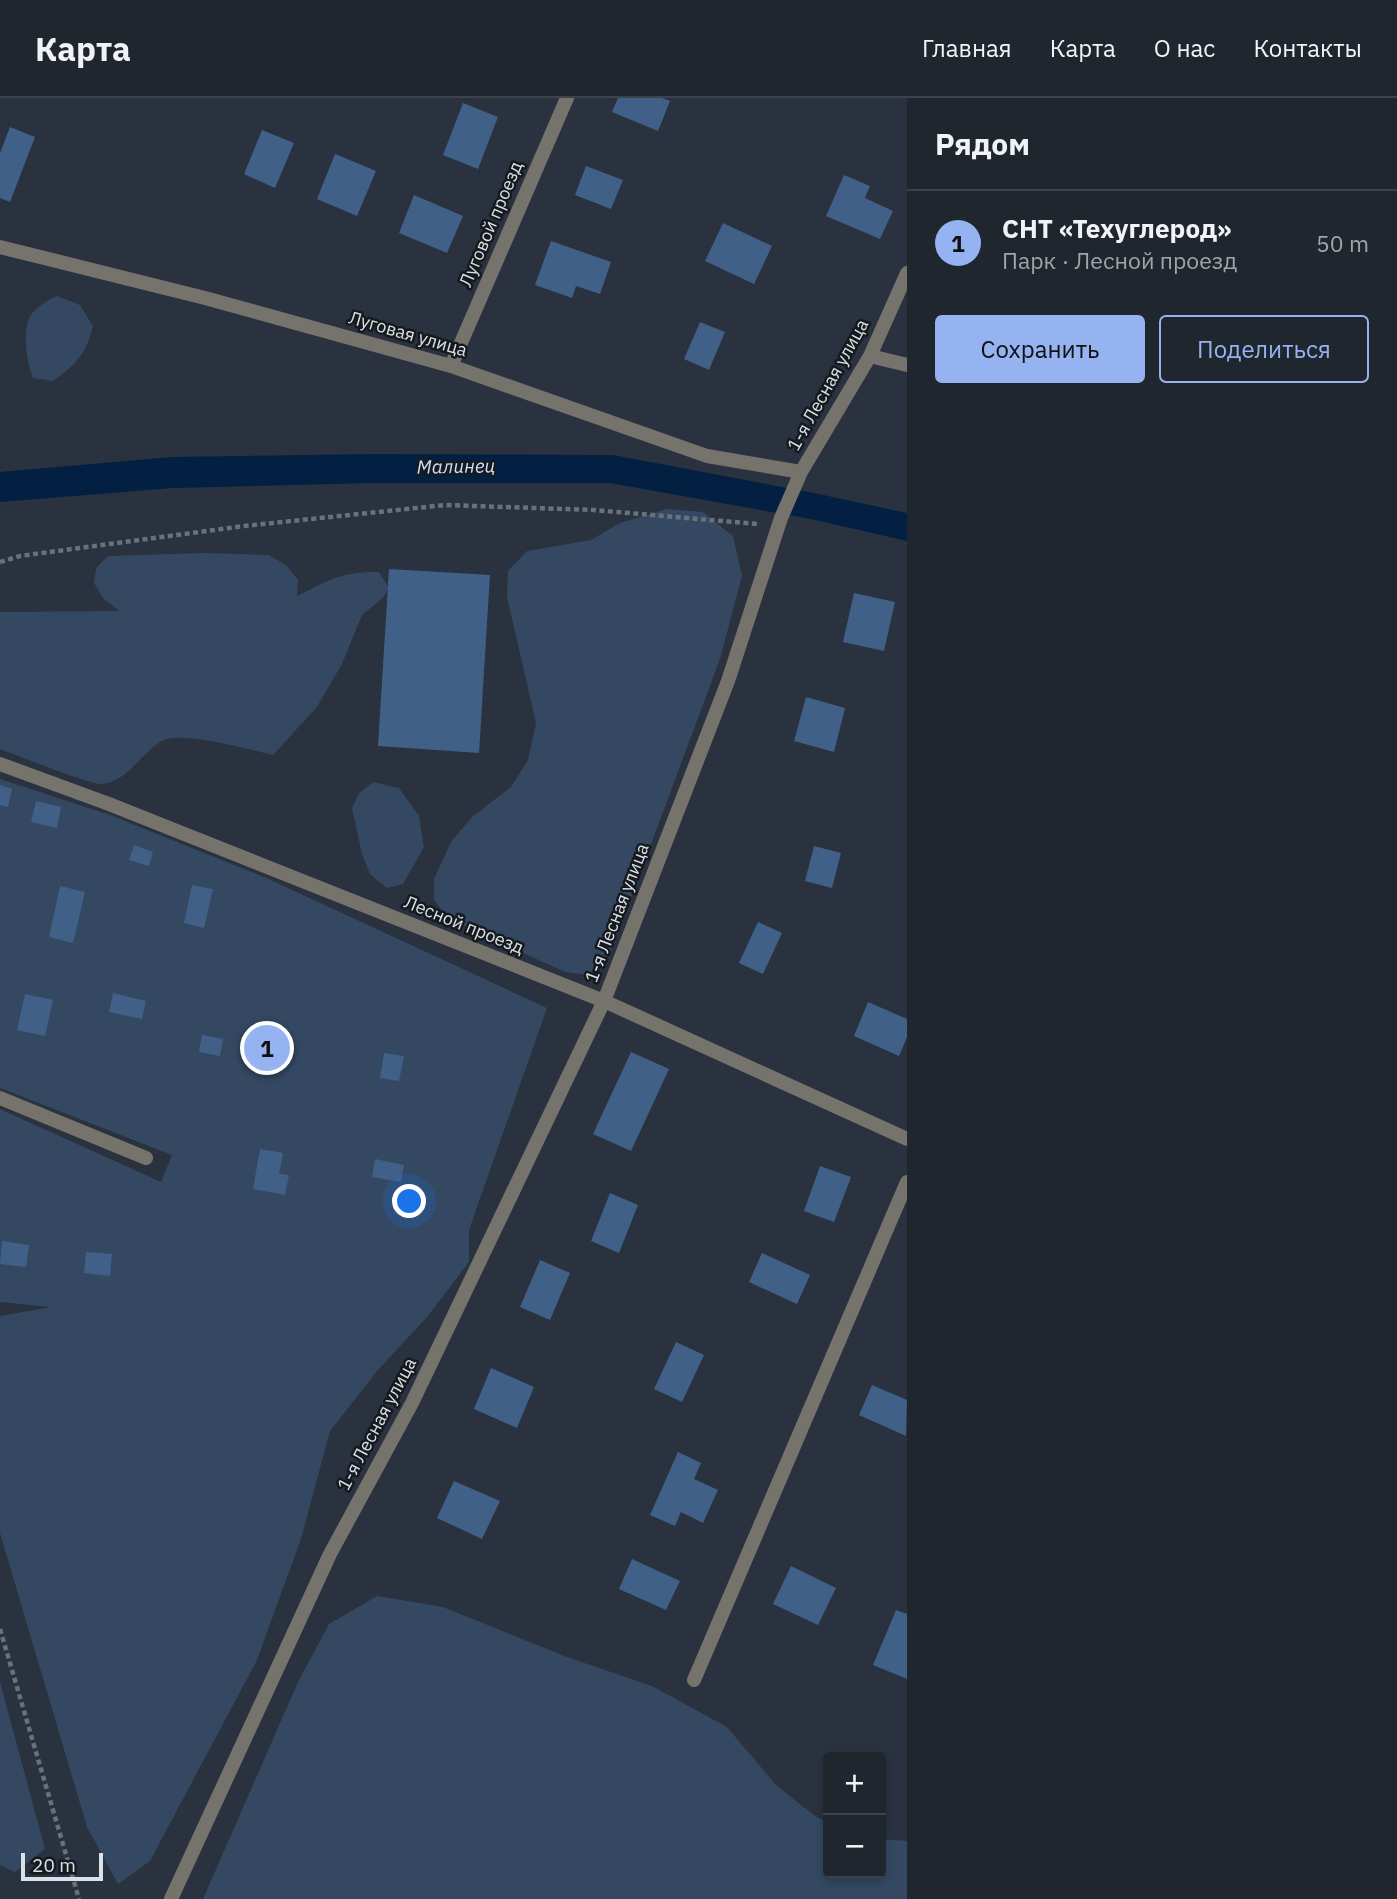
<!DOCTYPE html>
<html lang="ru">
<meta charset="utf-8">
<style>
body{margin:0;font-family:"IBM Plex Sans",sans-serif;background:#272e36;color:#f1f3f6}
.controls{position:absolute;right:21px;bottom:21px;display:grid;overflow:hidden;border-radius:7px;box-shadow:0 4px 10px #0003}
.controls button{width:63px;height:63px;display:grid;place-items:center;padding:0;border:0;border-bottom:2px solid #3c434a;background:#1f262e;color:#f1f3f6;font:35px sans-serif}
.scale{position:absolute;left:21px;bottom:18px;width:82px;box-sizing:border-box;padding-left:7px;border:4px solid #dbe1e8;border-top:0;font-size:19px;line-height:24px;white-space:nowrap;color:#dbe1e8;-webkit-text-stroke:5px #161a1f;paint-order:stroke}
.you{position:absolute;left:410px;top:1104px;width:24px;height:24px;margin:-18px;border:5px solid #fff;border-radius:50%;background:#1a73e8;box-shadow:0 0 0 10px #1a73e833}
.badge{display:grid;place-items:center;width:46px;height:46px;border-radius:50%;background:#95b2f1;color:#111;font-size:23px;font-weight:700}
.pin{position:absolute;translate:-50% -50%;border:4px solid #fff;box-shadow:0 2px 7px #0006}
.list{margin:0;padding:0;list-style:none}
h2{display:flex;justify-content:space-between;align-items:center;height:91px;margin:0;padding:0 28px;font-size:30px}
h2 small{font-size:23px;font-weight:400;color:#a1a5aa}
.list li{display:grid;grid-template-columns:46px 1fr auto;gap:21px;align-items:center;box-sizing:border-box;height:105px;padding:0 28px;border-top:2px solid #3c434a}
.list b{display:block;font-size:26px;white-space:nowrap}
.list p{margin:0;font-size:23px;white-space:nowrap;color:#a1a5aa}
.list em{font-size:23px;font-style:normal;color:#a1a5aa}
.actions{display:flex;gap:14px;padding:21px 28px}
.actions a{flex:1;padding:16px 0;border:2px solid #95b2f1;border-radius:7px;text-align:center;font-size:24px;color:#95b2f1}
.actions .main{background:#95b2f1;color:#111}
.map{position:relative;flex:none;width:907px;height:1801px;overflow:hidden}
header{display:flex;align-items:center;gap:42px;box-sizing:border-box;height:98px;padding:0 35px;background:#1f262e;border-bottom:2px solid #3c434a}
header strong{font-size:33px}
nav{display:flex;gap:38px;margin-inline-start:auto;font-size:24px}
main{display:flex}
aside{flex:1;background:#1f262e}
.map>svg:first-child{display:block}
</style>
<header>
<strong>Карта</strong>
<nav><a>Главная</a><a>Карта</a><a>О нас</a><a>Контакты</a></nav>
</header>
<main>
<div class="map">
<svg width="907" height="1801" viewBox="0 0 907 1801">
<rect width="100%" height="100%" fill="#29323e"/>
<!-- green -->
<path fill="#344862" d="M57 198 80 207 93 228C86 256 76 267 53 283L33 280C27 265 23 239 28 223 32 211 46 203 57 198Z
M667 411 703 414 733 438 742 478 720 561 610 856 590 877 565 874 449 821 434 802V781L451 744 472 719 511 689 528 662 536 625 507 499 508 473 527 453 591 442 620 425Z
M206 455 269 457 286 467 298 482 297 498C328 482 343 473 379 474L389 490 382 501 362 517 342 566 317 609 273 657C250 652 181 632 162 643 140 655 129 683 102 686 91 687 16 657 0 651V514L119 513 103 500 94 485 96 470 108 458Z
M0 681 110 717 264 779 547 910 469 1132V1164L427 1219 378 1272 330 1333 301 1441 257 1562 150 1763 118 1786 87 1729 0 1435V1218L51 1209 0 1204V1011L161 1084 172 1057 0 990Z
M373 684 399 690 419 718 424 749 403 786 387 790 370 776 362 756 352 710 359 695Z
M377 1498 443 1509 567 1559 652 1588 727 1629 776 1687 815 1718 828 1724V1775H881V1741L907 1743V1801H203L298 1584 329 1526Z
M0 1584 45 1751 15 1774 0 1767Z"/>
<!-- water -->
<path fill="#032043" d="M372 356 613 357 814 395 907 415V443L811 421 610 385H372L173 390 0 404V374L172 359Z"/>
<!-- building -->
<path fill="#416088" d="M618 0H662L670 3 658 33 612 14Z
M463 5 498 19 478 71 443 57Z
M10 29 35 39 10 104 0 100V55Z
M262 32 294 45 275 90 244 76Z
M335 56 376 73 357 118 317 101Z
M586 68 623 82 611 111 575 97Z
M844 77 870 88 865 100 893 113 880 141 826 118Z
M414 97 463 118 447 155 399 135Z
M723 125 772 148 754 186 705 163Z
M551 143 611 164 600 196 576 188 572 200 535 187Z
M700 224 725 234 709 272 684 261Z
M389 471 490 477 479 655 378 648Z
M854 495 895 504 884 553 843 544Z
M806 599 845 610 834 654 794 643Z
M0 687 12 691 8 709 0 707Z
M36 703 61 709 57 730 31 724Z
M134 747 153 754 149 768 129 762Z
M814 748 841 755 832 790 805 783Z
M192 787 213 791 204 830 184 825Z
M60 788 85 794 73 845 49 839Z
M758 824 782 835 763 876 739 865Z
M113 895 146 903 142 921 109 914Z
M25 896 53 902 45 938 17 932Z
M868 904 907 921V939L899 958 854 938Z
M202 937 223 941 220 958 199 954Z
M631 954 669 971 631 1053 593 1036Z
M384 955 404 958 399 983 380 980Z
M260 1051 283 1055 279 1076 289 1077 285 1097 253 1091Z
M375 1061 404 1067 401 1084 372 1079Z
M820 1068 851 1079 834 1124 804 1113Z
M610 1095 638 1107 619 1155 591 1143Z
M2 1143 29 1147 26 1169 0 1166Z
M86 1154 112 1156 110 1178 84 1175Z
M762 1155 810 1177 797 1206 749 1184Z
M540 1162 570 1175 550 1222 520 1209Z
M676 1244 704 1257 682 1304 654 1291Z
M491 1270 534 1289 517 1330 474 1311Z
M872 1287 907 1302 906 1338 859 1317Z
M678 1354 701 1365 694 1381 718 1392 703 1425 681 1414 675 1428 650 1417Z
M454 1383 500 1403 482 1441 437 1420Z
M632 1461 680 1483 666 1512 619 1491Z
M791 1468 836 1490 818 1527 773 1506Z
M896 1512 907 1516V1581L873 1567Z"/>
<g fill="none" stroke-linecap="round" stroke-linejoin="round">
<!-- path -->
<path stroke="#69717b" stroke-width="4.5" stroke-dasharray="5 3.5" stroke-linecap="butt" d="M0 464 20 458 244 428 445 407 594 412 757 426
M0 1531 79 1801"/>
<!-- lane -->
<path stroke="#76736c" stroke-width="14" d="M0 1000 146 1060
M694 1582 907 1084"/>
<!-- street -->
<path stroke="#76736c" stroke-width="14" d="M0 149 205 200 451 268 707 358 801 374
M870 258 907 267
M451 268 567 0
M0 666 109 706 604 903 907 1041
M171 1801 330 1456 412 1305 604 903 728 583 781 420 801 374 870 258 907 175"/>
</g>
<g text-anchor="middle" stroke-width="5" stroke-linejoin="round" paint-order="stroke">
<!-- street labels -->
<g font-size="18" fill="#dbe1e8" stroke="#161a1f">
<text transform="translate(491 126) rotate(-67)" y="6">Луговой проезд</text>
<text transform="translate(408 236) rotate(16)" y="6">Луговая улица</text>
<text transform="translate(828 287) rotate(-61)" y="6">1-я Лесная улица</text>
<text transform="translate(617 815) rotate(-69)" y="6">1-я Лесная улица</text>
<text transform="translate(464 827) rotate(22)" y="6">Лесной проезд</text>
<text transform="translate(377 1326) rotate(-62)" y="6">1-я Лесная улица</text>
</g>
<!-- water labels -->
<g font-size="19" font-style="italic" fill="#cbdff9" stroke="#161a1f">
<text transform="translate(456 368) rotate(-1)" y="7">Малинец</text>
</g>
</g>
</svg>
<div class="controls">
<button>+</button>
<button>−</button>
</div>
<div class="scale">20 m</div>
<div class="you"></div>
<div class="pin badge" style="left:267px;top:950px">1</div>
</div>
<aside>
<h2>Рядом<small></small></h2>
<ul class="list">
<li><span class="badge">1</span><div><b>СНТ «Техуглерод»</b><p>Парк · Лесной проезд</p></div><em>50 m</em></li>
</ul>
<div class="actions"><a class="main">Сохранить</a><a>Поделиться</a></div>
</aside>
</main>
